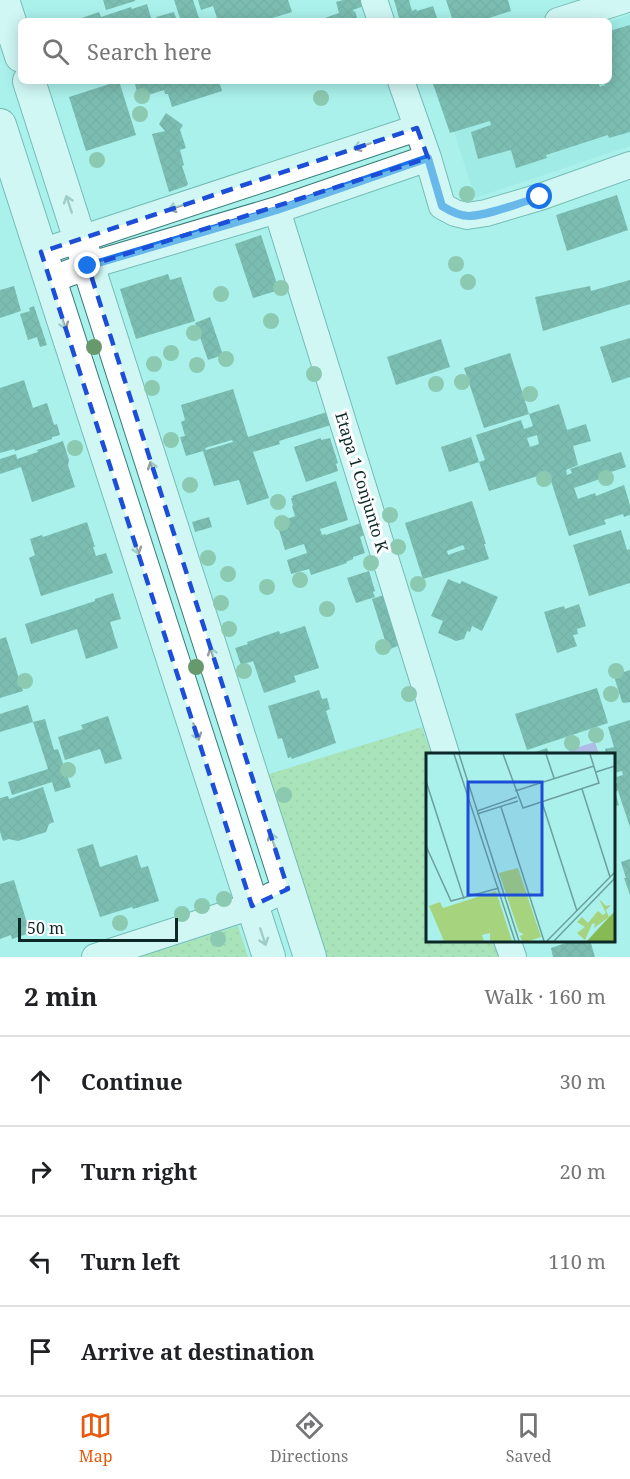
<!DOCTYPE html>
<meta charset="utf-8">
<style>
body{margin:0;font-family:"Noto Serif",serif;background:#f2f2f2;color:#202124}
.scale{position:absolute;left:18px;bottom:15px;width:160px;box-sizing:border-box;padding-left:6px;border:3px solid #0c2928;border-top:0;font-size:16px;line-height:21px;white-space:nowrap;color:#0c2928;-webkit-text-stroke:4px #fff;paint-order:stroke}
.stop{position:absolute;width:18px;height:18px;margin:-14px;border:4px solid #1a73e8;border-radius:50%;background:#fff}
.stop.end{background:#1a73e8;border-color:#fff;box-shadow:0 2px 6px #0008}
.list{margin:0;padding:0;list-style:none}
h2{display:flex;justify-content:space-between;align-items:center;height:78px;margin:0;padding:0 24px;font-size:26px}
h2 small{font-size:20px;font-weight:400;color:#757577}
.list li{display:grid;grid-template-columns:39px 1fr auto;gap:18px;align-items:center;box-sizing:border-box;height:90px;padding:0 24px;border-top:2px solid #e0e0e0}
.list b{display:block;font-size:22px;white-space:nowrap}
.list em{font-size:20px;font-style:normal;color:#757577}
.icon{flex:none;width:33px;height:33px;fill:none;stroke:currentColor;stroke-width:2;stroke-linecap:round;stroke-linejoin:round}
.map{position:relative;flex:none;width:630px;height:957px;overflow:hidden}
.search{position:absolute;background:#fff;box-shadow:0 3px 15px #0003;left:18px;right:18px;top:18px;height:66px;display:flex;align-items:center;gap:15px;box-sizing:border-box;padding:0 21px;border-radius:9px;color:#757577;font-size:22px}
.sheet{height:438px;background:#fff}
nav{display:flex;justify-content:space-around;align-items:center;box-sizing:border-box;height:84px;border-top:2px solid #e0e0e0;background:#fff;font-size:16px;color:#757577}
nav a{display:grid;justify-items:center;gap:3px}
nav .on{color:#ea580c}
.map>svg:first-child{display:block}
</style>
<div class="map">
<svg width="630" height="957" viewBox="0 0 630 957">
<defs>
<pattern id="grass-dots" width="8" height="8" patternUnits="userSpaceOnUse" patternTransform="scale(1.5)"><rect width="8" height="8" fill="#a6d37d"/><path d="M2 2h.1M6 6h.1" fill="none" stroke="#8eb56c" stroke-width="1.8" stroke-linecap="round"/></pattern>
<pattern id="building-cross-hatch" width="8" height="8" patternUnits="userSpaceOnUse" patternTransform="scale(1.5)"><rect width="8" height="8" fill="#437f6c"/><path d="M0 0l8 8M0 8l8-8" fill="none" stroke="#366859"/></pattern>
</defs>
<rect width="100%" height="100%" fill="#aaf0eb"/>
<!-- built -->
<path fill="#95e4df" d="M630 15V146L475 198 438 81H609V22Z"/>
<!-- grass -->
<path fill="url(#grass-dots)" d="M422 727 431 754H428V940L493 941 499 957H326L266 775Z
M238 926 248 957H139Z"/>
<!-- water -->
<path fill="#b77edc" d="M595 742 599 754H570L569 750Z"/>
<!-- building -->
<path fill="url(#building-cross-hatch)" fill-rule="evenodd" d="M103 0H135V1L106 10Z
M174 0H193L200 21H181Z
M198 0H288L292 12 263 21H218L213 6 201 10Z
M343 0H362L364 6 353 10 354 12 355 11 358 21H316L339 13 336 2Z
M394 0H409L412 11 416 9 417 11 433 6 438 21H400Z
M446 0H508L511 11 486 19V21H453Z
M147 4 152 21H73L99 12 101 17 131 7 132 9Z
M174 12 177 21H157L156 17Z
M630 25V132L609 138 608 135 546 155 547 158 516 168 511 150 478 159 471 132 491 125 490 121 450 133 432 81H598L600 87 605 85 603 81H609L610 76 609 31Z
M119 81 136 135 86 151 69 97Z
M134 81H219L222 91 172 107 168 94H165L164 90 139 98Z
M166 113 183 125 180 130 186 148 180 150 184 165 182 166 188 184 186 186 169 192 152 134 165 131 159 124Z
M617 195 628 230 567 251 556 215Z
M261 235 279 290 253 298 235 244Z
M168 274 170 280 181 277 195 321 136 339 120 289Z
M630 280V304L543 331 535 297 590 286 591 291Z
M14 286 21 311 0 318V290Z
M34 306 47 345 40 347 37 337 28 340 20 314 30 311 29 308Z
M210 317 223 355 208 360 195 323Z
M630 338V377L612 383 600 347Z
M441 339 450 367 396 385 387 357Z
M510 353 529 414 484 428 464 368Z
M24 380 33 408 47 403 54 425 57 424 60 435 52 437V439L15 451 14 449 0 453V388Z
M233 389 248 437 327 412 331 425 279 441 280 444 253 452 269 498 247 505 239 480 214 486 203 451 186 456 180 437 185 436 181 422 185 420 181 405ZM232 440 233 442 206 450 205 448Z
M559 404 567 430 586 424 591 441 573 446 578 465 566 470 567 475 572 473 570 469 621 452 626 467 602 475 603 478 574 488 578 499 595 493 596 496 624 485 630 505V515L624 517 623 514 604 520 606 524 569 536 549 475 539 478 538 476 489 491 479 462 485 460 476 435 521 420 524 429 533 426 529 414ZM537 435 539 444 530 447 527 438Z
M471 437 479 462 449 472 441 447Z
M321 438V440L330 438 338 463 336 464 338 471 306 482 294 447Z
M63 441 69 460 68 465 75 487 32 502 21 467 0 474V459L16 454 17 459 38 452 37 450Z
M336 481 348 520 320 529 322 535 325 534 326 535 361 523 364 535 360 537 365 553 353 557V559L346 562 347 563 311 575 309 569 291 574 287 560 307 553 304 544 285 550 277 523 295 516 292 506H293L291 498H293L292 496Z
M472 501 486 544H484L489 559 423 579 405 523ZM463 545 465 549 448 555 447 551Z
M209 517 212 527 195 532 192 522Z
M87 522 95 547H93L96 556 106 553 113 573 41 596 29 558 35 555 30 539 42 535 43 537Z
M621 530 627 550 630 549V583L589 596 573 545Z
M369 571 375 591 373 592 375 597 356 603 347 578Z
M448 579 460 584 462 581 498 597 482 631 472 626 470 632 467 631 464 639 456 641 438 633 443 621 431 616Z
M113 593 121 619 110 622 118 648 86 659 77 629 31 644 25 624 95 601V599Z
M384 595 400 645 388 650 372 599Z
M579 604 586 626 577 629 578 634 573 635 577 646 557 653 544 612 564 606 565 609Z
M305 626 319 668 294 676 296 682 264 693 253 661 241 665 235 648 248 644 247 642 279 631 280 634Z
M6 637 23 691 0 698V639Z
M619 669 621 673 630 670V702L624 703 622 702 613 673Z
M597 688 608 723 527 750 515 714Z
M319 690 322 699 327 698 330 709 326 711 336 743 292 759 291 757 288 758 282 738 278 739 268 706Z
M28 705 33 722 0 732V714Z
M108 716 122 759 105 764 100 749 65 760 58 737 83 729 81 725Z
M45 719 54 750 58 749 71 787 55 792 52 782 12 795 8 782 48 769 33 722Z
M630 720V827L618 791 619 790 615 792 619 805 614 807V784L617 783 616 777 623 775 622 771 614 773V754H606L605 749 614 747 608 727Z
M547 748 549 754H529Z
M43 787 54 822 49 824 46 832 18 841 9 839 3 841 0 832V798L8 796 9 799Z
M93 844 100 867 137 855 141 868 148 866 159 901 133 909 132 907 100 917 77 849Z
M630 859V895L624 878H626L621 862Z
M14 880 30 933 12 939 11 935 0 939V884Z
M574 940H590L595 957H553L551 948Z"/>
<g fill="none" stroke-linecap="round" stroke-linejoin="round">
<defs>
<path id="minor" d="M374 0 381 21
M558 21 624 0
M401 81 428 158 442 206 455 213 467 216 486 213 540 197 630 165
M277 210 446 754
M41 252 417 128
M50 280 88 266 277 210 428 158
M507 940 513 957
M95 957 252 906 273 895 288 889"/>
<path id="tertiary" d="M3 0 21 56
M29 81 310 957
M0 125 269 957"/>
</defs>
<!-- minor casing -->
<use href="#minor" stroke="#387c79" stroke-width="28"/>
<!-- tertiary casing -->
<use href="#tertiary" stroke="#387c79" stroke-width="34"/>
<!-- minor -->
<use href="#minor" stroke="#fff" stroke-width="26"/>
<!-- tertiary -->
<use href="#tertiary" stroke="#fff" stroke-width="32"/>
</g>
<!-- trees -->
<g fill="#68996c">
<circle cx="142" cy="96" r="8"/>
<circle cx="321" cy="98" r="8"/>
<circle cx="140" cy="114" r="8"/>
<circle cx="97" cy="160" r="8"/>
<circle cx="467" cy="194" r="8"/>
<circle cx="456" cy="264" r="8"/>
<circle cx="468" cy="282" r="8"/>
<circle cx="281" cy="288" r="8"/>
<circle cx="221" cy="294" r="8"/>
<circle cx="271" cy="321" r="8"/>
<circle cx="194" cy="333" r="8"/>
<circle cx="94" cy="347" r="8"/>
<circle cx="171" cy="353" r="8"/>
<circle cx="226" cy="359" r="8"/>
<circle cx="154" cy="364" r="8"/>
<circle cx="197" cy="365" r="8"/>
<circle cx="314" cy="374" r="8"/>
<circle cx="462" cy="382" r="8"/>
<circle cx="436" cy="384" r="8"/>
<circle cx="152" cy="388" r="8"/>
<circle cx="530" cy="394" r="8"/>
<circle cx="171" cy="440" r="8"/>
<circle cx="75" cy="448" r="8"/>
<circle cx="606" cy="478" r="8"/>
<circle cx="544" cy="479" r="8"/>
<circle cx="190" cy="485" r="8"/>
<circle cx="278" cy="502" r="8"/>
<circle cx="390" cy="515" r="8"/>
<circle cx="282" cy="523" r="8"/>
<circle cx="398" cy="547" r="8"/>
<circle cx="208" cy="558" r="8"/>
<circle cx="371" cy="563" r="8"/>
<circle cx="228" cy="574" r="8"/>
<circle cx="300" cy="580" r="8"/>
<circle cx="418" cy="584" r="8"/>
<circle cx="267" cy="587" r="8"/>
<circle cx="221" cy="603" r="8"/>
<circle cx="327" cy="609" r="8"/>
<circle cx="229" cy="629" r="8"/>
<circle cx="383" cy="647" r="8"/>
<circle cx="196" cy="667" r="8"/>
<circle cx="244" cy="671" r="8"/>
<circle cx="616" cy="671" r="8"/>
<circle cx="25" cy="681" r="8"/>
<circle cx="409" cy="694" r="8"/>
<circle cx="611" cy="694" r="8"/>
<circle cx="596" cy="735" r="8"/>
<circle cx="572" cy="743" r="8"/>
<circle cx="68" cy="770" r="8"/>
<circle cx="284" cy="795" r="8"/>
<circle cx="224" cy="899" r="8"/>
<circle cx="202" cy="906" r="8"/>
<circle cx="182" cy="914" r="8"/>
<circle cx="120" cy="923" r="8"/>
<circle cx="218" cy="939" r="8"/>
</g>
<!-- one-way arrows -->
<defs><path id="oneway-shaft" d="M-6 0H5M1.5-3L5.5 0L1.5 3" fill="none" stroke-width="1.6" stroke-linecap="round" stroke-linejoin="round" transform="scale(1.5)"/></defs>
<g stroke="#929f9e">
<use href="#oneway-shaft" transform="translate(362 146) rotate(162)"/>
<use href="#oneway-shaft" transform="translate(69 204) rotate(-108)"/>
<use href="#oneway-shaft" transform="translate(177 207) rotate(162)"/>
<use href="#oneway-shaft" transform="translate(63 321) rotate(72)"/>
<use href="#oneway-shaft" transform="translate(153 470) rotate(-108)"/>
<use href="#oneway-shaft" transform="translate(136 546) rotate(72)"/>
<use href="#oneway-shaft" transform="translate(213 656) rotate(-108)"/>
<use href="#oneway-shaft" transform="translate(196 732) rotate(72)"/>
<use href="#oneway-shaft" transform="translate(273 841) rotate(-108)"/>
<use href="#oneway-shaft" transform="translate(263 937) rotate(72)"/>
</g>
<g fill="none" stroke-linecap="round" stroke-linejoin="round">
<!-- route -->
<path stroke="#1a73e8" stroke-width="8" d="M88 266 277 210 428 158 442 206C450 211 459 216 469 216 491 215 518 203 540 197"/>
</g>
<!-- marked area -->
<path d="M0 0H630V957H0ZM417 128 428 158 88 266 288 889 252 906 41 252Z" fill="#aaf0eb" fill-opacity=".55" fill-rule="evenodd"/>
<path fill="none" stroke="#1d4ed8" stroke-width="4.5" stroke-dasharray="12 8" stroke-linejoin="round" d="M417 128 428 158 88 266 288 889 252 906 41 252Z"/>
<g text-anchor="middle" stroke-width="6" stroke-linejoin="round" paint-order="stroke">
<!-- street labels -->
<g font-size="16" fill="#0c2928" stroke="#fff">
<text transform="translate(362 482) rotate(73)" y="6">Etapa 1 Conjunto K</text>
</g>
</g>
<!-- overview -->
<g transform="translate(426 753)">
<rect width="189" height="189" fill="#aaf0eb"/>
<path d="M92 115 115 184 103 188H96L94 183 98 181 93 179 73 120ZM70 138 86 188H64V180L56 182 58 188H18L3 153 14 149 17 155ZM173 146 180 153 185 152 180 157 183 164 168 175 169 170 166 171 159 187 151 180 159 174 151 169 156 164 162 170 172 158 177 162 180 160Z" fill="#a6d37d"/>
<path d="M189 158V188H161L172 176Z" fill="#87ba52"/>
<path fill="none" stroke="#6ba09d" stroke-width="1.5" d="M28 1 89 188M33 1 93 188M77 1 97 55 173 30 164 1M120 1 128 25M170 19 189 13M0 28 38 146M156 36 184 124M89 38 168 13M116 49 151 158M75 54 118 188M51 58 91 44M51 61 92 48M0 93 25 148 73 135M121 188 189 119M128 188 189 125"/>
<path fill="#1d4ed8" fill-opacity="0.15" stroke="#1d4ed8" stroke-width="3" d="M42 29H116V142H42Z"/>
<rect width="189" height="189" fill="none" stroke="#0c2928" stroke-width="3"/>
</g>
</svg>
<div class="scale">50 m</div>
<div class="stop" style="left:540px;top:197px"></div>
<div class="stop end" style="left:88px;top:266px"></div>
<div class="search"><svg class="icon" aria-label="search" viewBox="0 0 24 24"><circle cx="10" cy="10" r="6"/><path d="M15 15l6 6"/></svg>Search here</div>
</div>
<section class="sheet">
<h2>2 min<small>Walk · 160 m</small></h2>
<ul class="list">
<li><svg class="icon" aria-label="ahead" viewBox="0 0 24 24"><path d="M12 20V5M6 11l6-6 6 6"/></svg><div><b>Continue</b></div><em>30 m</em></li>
<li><svg class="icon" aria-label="right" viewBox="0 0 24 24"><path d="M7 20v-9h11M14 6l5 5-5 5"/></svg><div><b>Turn right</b></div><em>20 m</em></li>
<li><svg class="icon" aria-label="left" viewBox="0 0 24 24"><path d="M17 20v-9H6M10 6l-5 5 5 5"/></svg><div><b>Turn left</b></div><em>110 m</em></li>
<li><svg class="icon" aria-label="arrive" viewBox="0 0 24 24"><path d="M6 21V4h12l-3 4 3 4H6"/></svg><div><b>Arrive at destination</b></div></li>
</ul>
</section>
<nav>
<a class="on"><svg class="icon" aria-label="map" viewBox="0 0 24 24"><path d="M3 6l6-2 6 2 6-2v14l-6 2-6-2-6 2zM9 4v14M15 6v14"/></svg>Map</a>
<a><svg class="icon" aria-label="directions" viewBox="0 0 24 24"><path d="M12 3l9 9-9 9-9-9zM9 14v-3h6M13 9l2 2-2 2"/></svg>Directions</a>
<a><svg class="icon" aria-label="saved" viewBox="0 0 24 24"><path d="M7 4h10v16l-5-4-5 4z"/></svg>Saved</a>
</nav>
